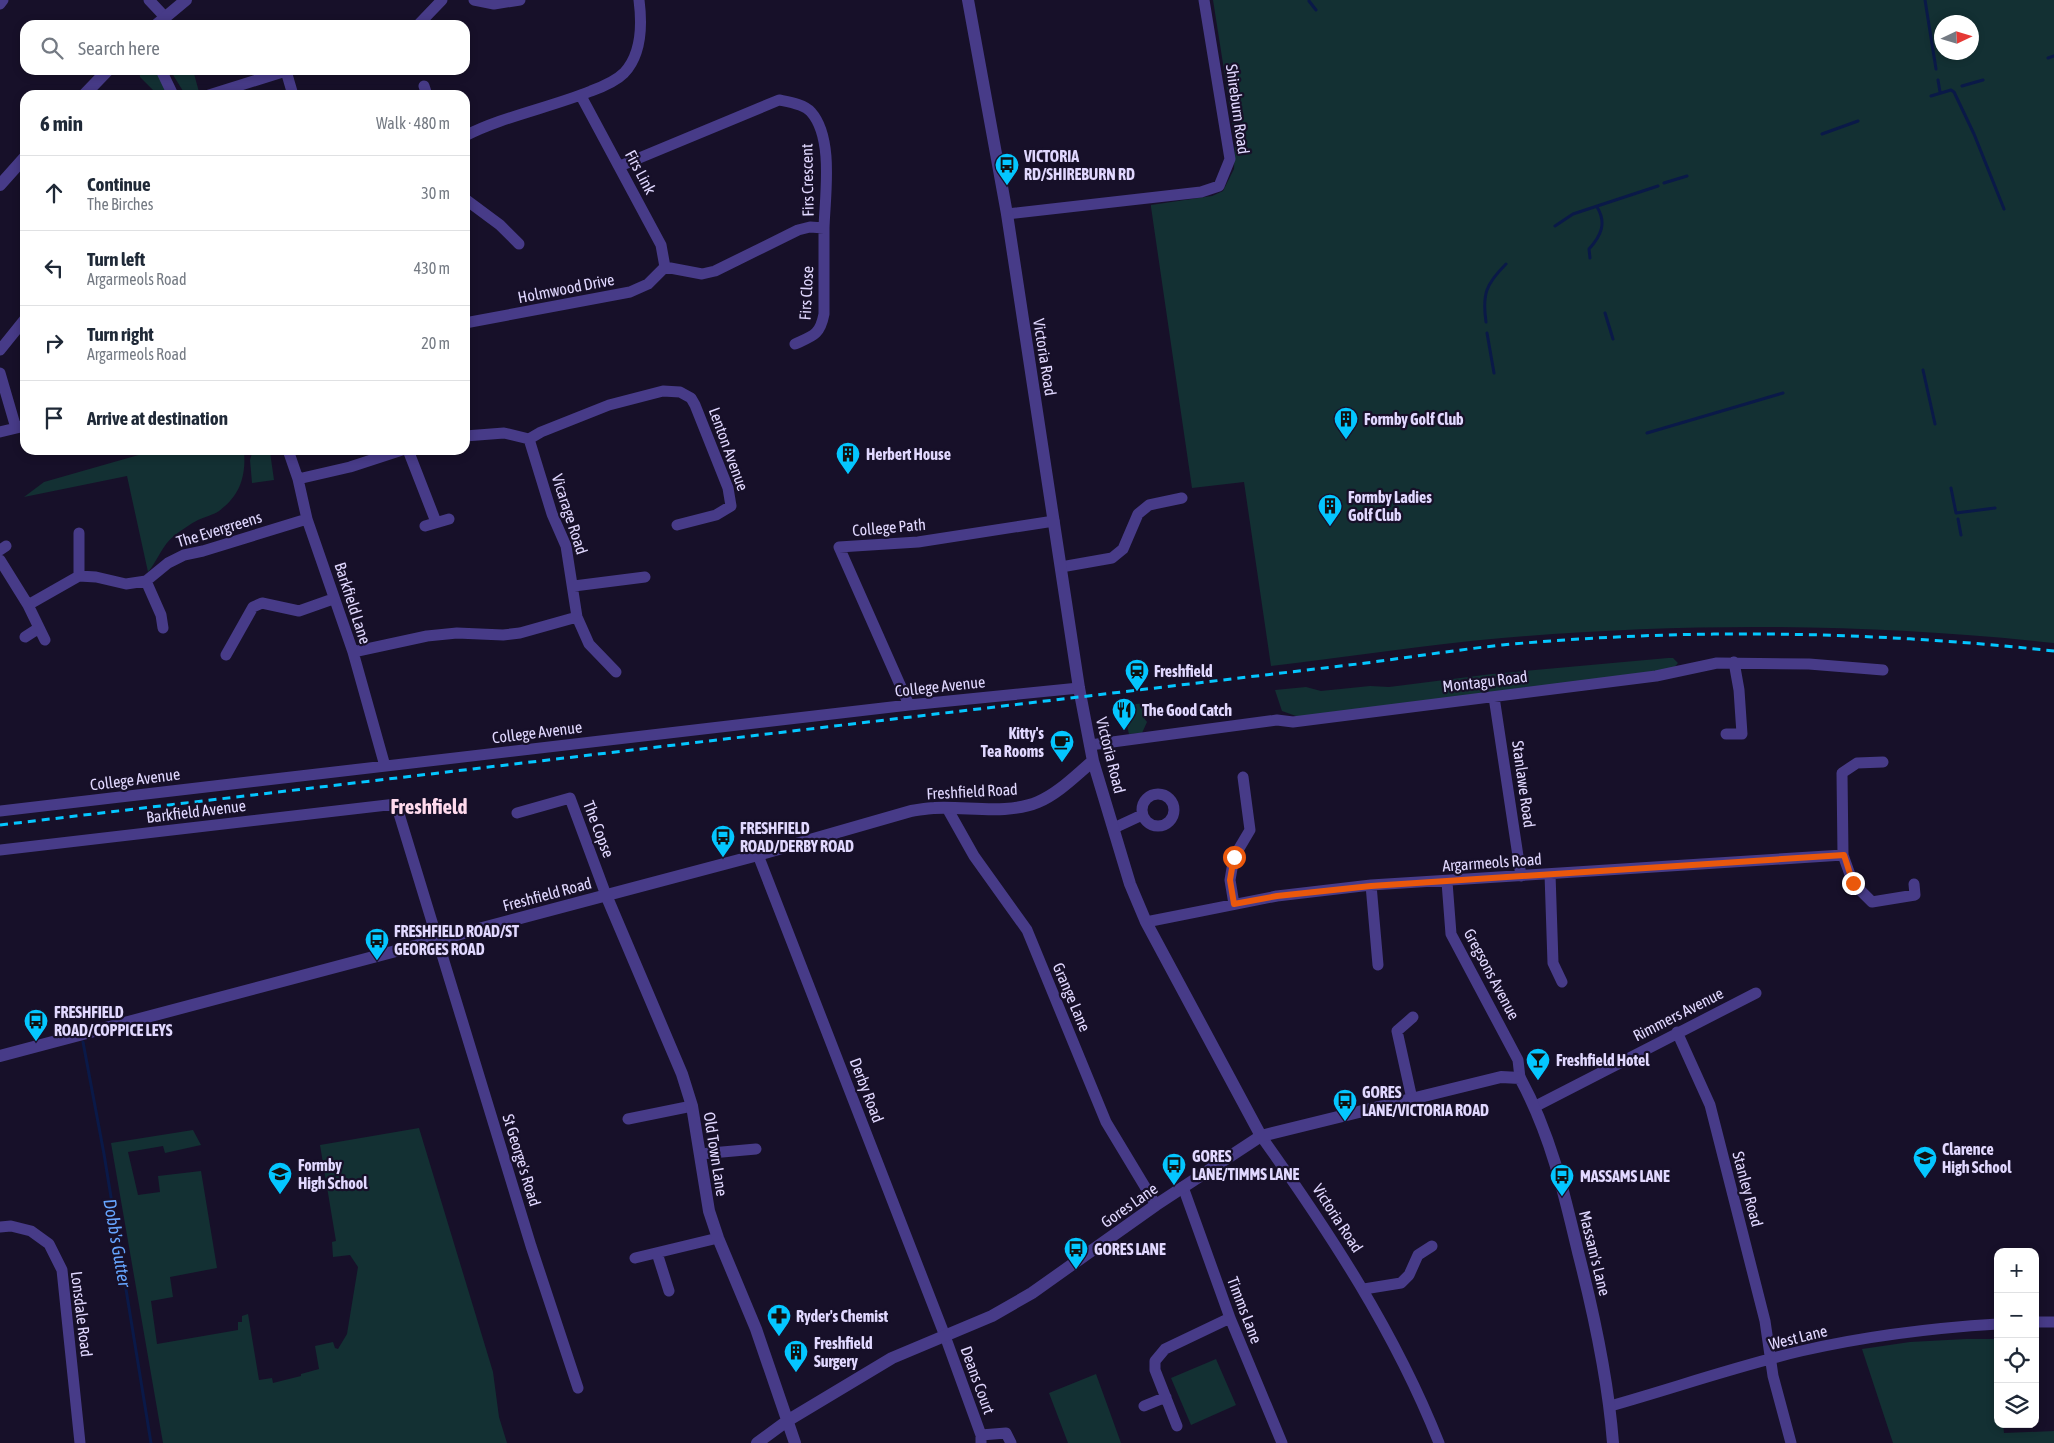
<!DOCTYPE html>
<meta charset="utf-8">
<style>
body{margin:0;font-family:"Asap Condensed",sans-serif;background:#f6f6f7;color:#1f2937}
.controls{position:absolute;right:15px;bottom:15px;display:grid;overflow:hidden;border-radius:10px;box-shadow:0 2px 8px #0003}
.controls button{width:45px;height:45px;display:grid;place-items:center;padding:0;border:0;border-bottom:1px solid #e0e1e3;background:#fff;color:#1f2937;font:25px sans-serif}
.compass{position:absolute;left:1934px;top:15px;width:45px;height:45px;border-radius:50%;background:#fff;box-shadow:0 2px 8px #0003;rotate:86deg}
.stop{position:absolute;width:15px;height:15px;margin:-11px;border:4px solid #ea580c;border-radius:50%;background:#fff}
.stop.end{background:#ea580c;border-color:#fff;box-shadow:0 1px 5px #0008}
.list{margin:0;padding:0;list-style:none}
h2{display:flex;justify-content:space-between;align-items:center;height:65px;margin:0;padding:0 20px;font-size:21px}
h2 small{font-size:16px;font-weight:400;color:#747a83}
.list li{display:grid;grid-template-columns:32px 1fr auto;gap:15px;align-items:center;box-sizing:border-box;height:75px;padding:0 20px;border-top:1px solid #e0e1e3}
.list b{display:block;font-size:19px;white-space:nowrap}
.list p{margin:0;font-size:16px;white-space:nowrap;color:#747a83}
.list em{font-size:16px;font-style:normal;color:#747a83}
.icon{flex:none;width:28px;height:28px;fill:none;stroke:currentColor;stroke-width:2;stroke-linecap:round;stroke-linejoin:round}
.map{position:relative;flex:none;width:2054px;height:1443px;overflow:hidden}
.search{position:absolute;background:#fff;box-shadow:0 2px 8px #0003;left:20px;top:20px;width:450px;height:55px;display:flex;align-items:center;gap:12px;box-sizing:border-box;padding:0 18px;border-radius:15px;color:#747a83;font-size:19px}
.panel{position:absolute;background:#fff;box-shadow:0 2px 8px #0003;left:20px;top:90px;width:450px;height:365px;border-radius:15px}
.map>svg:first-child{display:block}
</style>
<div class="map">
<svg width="2054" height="1443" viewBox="0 0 2054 1443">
<rect width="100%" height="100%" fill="#171029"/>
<!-- green -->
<path fill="#133033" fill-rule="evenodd" d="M1213 0H2054V643C1871 623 1686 622 1502 638 1425 645 1348 657 1271 666L1244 482 1192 488 1151 207V205L1212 196 1223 191 1234 169 1235 140ZM1942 22H1972V52H1942Z
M139 70H155L168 94 158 95 140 77Z
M170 70H193L199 92 183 91Z
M156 450H244C246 475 241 495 219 511 213 515 204 517 198 520 190 524 182 530 175 535 162 545 158 560 148 572L127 476 24 497 44 482Z
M253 450 270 452 274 480 252 483 250 460Z
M1668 658H1673L1678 663 1672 670 1307 720 1282 711 1275 690 1306 687 1321 691 1370 686 1389 687 1492 674Z
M1146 703 1144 718 1147 722 1142 733 1129 734 1127 726 1122 727 1126 705Z
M419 1128 493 1372 499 1417 507 1443H163L111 1143 193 1130 201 1145 165 1153 163 1146 128 1152 138 1195 160 1192 158 1176 201 1171 217 1268 170 1277 173 1297 151 1301 157 1344 238 1330V1322H242V1316L248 1314 259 1380 272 1378 273 1383 301 1376V1374L319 1369 315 1346 333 1342 335 1348 338 1349 347 1334 358 1267 350 1255 333 1257 332 1242 336 1241 320 1145Z
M1966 1339H1994L1998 1374V1424H2003L2004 1433 2054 1431V1443H1893L1862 1349 1910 1342Z
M1216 1359 1236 1405 1191 1425 1171 1378Z
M1096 1374 1121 1443H1068L1049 1393Z"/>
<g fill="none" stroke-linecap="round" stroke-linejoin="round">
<!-- stream -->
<path stroke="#0a1948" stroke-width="3" d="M1925 0 1936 69
M1309 1 1316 10
M2048 58 2054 56
M1938 80 1940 92
M1962 86 1983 80
M1931 96 1951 90 1954 92 1974 134 2004 209
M1822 134 1858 121
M1664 183 1687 176
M1555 226 1573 214 1658 186
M1590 258 1589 249C1601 236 1607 223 1597 207
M1605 313 1613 339
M1486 322C1482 294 1486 284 1506 264
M1487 333 1494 373
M1923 370 1935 424
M1647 433 1783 393
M1951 488 1956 513 1995 508
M1958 519 1961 535
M83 1042 104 1154 151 1443"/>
<!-- minor -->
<path stroke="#473b88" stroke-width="11" d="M149 0 165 17
M474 0 494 4 520 0
M0 4 3 0
M418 25 442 0
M161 70 173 95
M286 71 293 95
M424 86 427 95
M209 95 289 70
M581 96 661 245 665 267
M465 136C501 117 552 107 591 91 602 87 616 81 624 73 642 54 642 23 639 0
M620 166 779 100C789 102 804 104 811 112 834 138 825 195 824 228L810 227 798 230 715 271 702 274 665 267
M465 199 500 225 519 244
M1007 214 1201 192 1219 186 1230 159 1204 0
M465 323 630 292 648 284 665 267
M795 344C813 336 820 335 824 314V228
M0 350 25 319
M0 373 16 428
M0 432 25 426
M529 439 541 432 609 405 663 391 680 392 691 398 695 405 728 488 731 506 716 515 677 525
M288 450 298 479 307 519 353 652 385 766
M408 450 436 522
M298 479 350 467 402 450
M425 526 449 519
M0 550 6 546
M0 560 28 605 45 640
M1061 567 1112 558 1123 549 1138 514 1149 505 1182 498
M79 576V533
M146 581 161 615 163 628
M574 586 645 577
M28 605 79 576 96 577 126 584 146 581 168 563 184 555 203 551 307 519
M577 617 589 644 616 672
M25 637 39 628
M353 652 427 636 457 633 503 635 520 633 577 617 566 546 552 514 529 439 504 433 465 436
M226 655 253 607 262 603 299 611 333 599
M1494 697 1521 876
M909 705 839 547 918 542 1054 521
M1726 734H1742L1739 690 1734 662
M1090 745 1277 720 1293 722 1656 676 1717 663 1809 664 1883 670
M1883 762 1857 763 1842 773 1843 855 1853 883 1872 902 1915 895 1914 884
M1142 810a16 16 0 1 1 32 0a16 16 0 1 1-32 0Z
M947 808 974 856 1027 930 1106 1122 1156 1205
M0 811 909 705 1079 688
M517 813 570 798 606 895
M1114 828 1142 815
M0 850 396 804 531 1246 578 1388
M758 855 945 1336 981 1435V1443
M1550 874 1553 963 1562 982
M1447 882 1451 934 1518 1060 1520 1078
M1371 885 1378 965
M1234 904 1230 880 1234 857 1250 830 1243 777
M1146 922 1277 896 1371 885 1843 855
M1677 1032 1710 1105 1765 1321 1773 1376 1791 1443
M1412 1099 1397 1031 1413 1017
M1536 1106 1756 993
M628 1119 692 1106
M1261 1136C1330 1233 1395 1332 1439 1443
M700 1154 756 1149
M1183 1187 1230 1318 1282 1443
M0 1227 11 1226 31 1231 49 1244 62 1270 80 1443
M657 1253 669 1291
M635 1258 718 1238
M1364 1289 1401 1283 1409 1275 1418 1255 1432 1246
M2035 1322H2054
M1144 1406 1166 1397
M1610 1406C1674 1388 1737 1366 1801 1351 1866 1336 1932 1328 1998 1324
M1177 1426 1155 1370V1361L1165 1349 1230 1318
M981 1435 1006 1433 1011 1443"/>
<!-- tertiary -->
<path stroke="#473b88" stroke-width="12" d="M968 0 1007 214 1079 688 1093 761 1130 884 1146 922 1261 1136
M156 25 186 0
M84 95 108 70
M0 185 25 157
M606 895 682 1074 692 1106 709 1211 718 1238 756 1329 795 1443
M0 1056 758 855 911 811C919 810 927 808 934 808 966 806 1008 815 1038 802 1059 793 1076 775 1093 761
M757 1443 787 1421 892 1358 992 1316 1032 1293 1156 1205 1261 1136 1501 1077 1520 1078C1550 1133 1564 1192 1578 1252 1594 1314 1608 1378 1613 1443"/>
<!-- rail -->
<path stroke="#04c6ff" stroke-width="3" stroke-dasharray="8 6" stroke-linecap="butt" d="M0 825 1366 663C1411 657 1456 650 1502 645 1685 628 1871 631 2054 651"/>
</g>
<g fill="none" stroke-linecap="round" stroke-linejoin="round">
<!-- route -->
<path stroke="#ea580c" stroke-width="6" d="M1234 857 1230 880 1234 904 1277 896 1371 886 1844 855 1853 883"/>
</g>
<!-- icons -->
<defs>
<symbol id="bus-pin" viewBox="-11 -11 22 30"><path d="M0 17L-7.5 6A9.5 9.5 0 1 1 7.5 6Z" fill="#04c6ff" stroke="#171029"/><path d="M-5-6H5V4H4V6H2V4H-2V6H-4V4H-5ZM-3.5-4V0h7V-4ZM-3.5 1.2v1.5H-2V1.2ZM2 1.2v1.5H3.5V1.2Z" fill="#111"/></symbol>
<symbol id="building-pin" viewBox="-11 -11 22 30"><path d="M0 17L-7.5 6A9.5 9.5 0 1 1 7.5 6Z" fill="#04c6ff" stroke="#171029"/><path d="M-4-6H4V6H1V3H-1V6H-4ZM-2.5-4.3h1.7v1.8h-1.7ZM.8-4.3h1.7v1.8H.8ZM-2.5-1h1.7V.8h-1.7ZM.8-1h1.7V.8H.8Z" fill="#111"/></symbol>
<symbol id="station-pin" viewBox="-11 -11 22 30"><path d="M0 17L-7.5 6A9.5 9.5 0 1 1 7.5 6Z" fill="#04c6ff" stroke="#171029"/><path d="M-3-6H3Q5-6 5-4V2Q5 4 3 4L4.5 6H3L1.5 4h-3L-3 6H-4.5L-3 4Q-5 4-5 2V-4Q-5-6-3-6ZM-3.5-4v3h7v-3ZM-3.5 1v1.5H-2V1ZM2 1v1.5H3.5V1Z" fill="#111"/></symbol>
<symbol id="restaurant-pin" viewBox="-11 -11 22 30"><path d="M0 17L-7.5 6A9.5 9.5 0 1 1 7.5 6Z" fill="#04c6ff" stroke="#171029"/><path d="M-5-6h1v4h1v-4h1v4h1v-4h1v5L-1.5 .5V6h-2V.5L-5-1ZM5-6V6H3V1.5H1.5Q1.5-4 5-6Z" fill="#111"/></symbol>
<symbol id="cafe-pin" viewBox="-11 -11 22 30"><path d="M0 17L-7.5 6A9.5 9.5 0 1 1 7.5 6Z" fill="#04c6ff" stroke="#171029"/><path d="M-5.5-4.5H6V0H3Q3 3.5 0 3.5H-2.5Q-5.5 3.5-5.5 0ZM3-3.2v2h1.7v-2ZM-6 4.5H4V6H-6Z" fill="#111"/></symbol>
<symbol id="bar-pin" viewBox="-11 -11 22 30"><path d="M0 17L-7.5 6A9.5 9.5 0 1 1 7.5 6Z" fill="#04c6ff" stroke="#171029"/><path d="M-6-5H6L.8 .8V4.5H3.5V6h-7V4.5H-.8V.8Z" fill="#111"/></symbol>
<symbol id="school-pin" viewBox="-11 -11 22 30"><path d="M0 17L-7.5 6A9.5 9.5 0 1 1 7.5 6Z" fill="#04c6ff" stroke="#171029"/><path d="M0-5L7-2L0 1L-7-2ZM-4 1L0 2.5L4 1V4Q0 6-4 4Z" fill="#111"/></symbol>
<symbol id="pharmacy-pin" viewBox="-11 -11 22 30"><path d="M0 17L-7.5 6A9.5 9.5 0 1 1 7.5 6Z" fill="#04c6ff" stroke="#171029"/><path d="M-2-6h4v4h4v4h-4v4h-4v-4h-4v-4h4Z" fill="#111"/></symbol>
</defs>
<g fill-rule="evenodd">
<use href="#bus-pin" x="993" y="151" width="28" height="38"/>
<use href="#building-pin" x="1332" y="405" width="28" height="38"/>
<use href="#building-pin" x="834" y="440" width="28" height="38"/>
<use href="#building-pin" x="1316" y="492" width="28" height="38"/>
<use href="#station-pin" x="1123" y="657" width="28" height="38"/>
<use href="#restaurant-pin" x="1110" y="696" width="28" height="38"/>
<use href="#cafe-pin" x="1048" y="728" width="28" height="38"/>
<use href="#bus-pin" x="709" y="823" width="28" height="38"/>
<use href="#bus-pin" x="363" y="926" width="28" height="38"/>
<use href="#bus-pin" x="22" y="1007" width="28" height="38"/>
<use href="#bar-pin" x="1524" y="1046" width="28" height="38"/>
<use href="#bus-pin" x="1331" y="1087" width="28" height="38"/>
<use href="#school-pin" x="1911" y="1144" width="28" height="38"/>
<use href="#bus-pin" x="1160" y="1151" width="28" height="38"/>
<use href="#school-pin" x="266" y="1160" width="28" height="38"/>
<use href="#bus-pin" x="1548" y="1162" width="28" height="38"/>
<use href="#bus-pin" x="1062" y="1235" width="28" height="38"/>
<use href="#pharmacy-pin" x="765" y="1302" width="28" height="38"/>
<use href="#building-pin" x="782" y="1338" width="28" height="38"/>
</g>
<g text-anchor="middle" stroke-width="4.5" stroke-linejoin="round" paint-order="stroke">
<!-- street labels -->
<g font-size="16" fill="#e1d8ff" stroke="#171029">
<text transform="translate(1238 109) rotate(82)" y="6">Shireburn Road</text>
<text transform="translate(641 172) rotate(62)" y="6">Firs Link</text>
<text transform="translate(807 180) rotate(-91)" y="6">Firs Crescent</text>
<text transform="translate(566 288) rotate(-11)" y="6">Holmwood Drive</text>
<text transform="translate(806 293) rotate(-87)" y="6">Firs Close</text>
<text transform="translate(1045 357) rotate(81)" y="6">Victoria Road</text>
<text transform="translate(729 449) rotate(70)" y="6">Lenton Avenue</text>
<text transform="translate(570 514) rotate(72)" y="6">Vicarage Road</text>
<text transform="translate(889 527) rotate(-5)" y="6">College Path</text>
<text transform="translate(219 529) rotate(-17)" y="6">The Evergreens</text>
<text transform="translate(353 603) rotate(72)" y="6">Barkfield Lane</text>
<text transform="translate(1485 681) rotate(-7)" y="6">Montagu Road</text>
<text transform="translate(940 686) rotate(-6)" y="6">College Avenue</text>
<text transform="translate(537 732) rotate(-7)" y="6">College Avenue</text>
<text transform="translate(1111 755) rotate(76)" y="6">Victoria Road</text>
<text transform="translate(135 779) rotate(-7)" y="6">College Avenue</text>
<text transform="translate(1524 784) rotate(82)" y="6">Stanlawe Road</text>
<text transform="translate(972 791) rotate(-3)" y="6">Freshfield Road</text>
<text transform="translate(196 811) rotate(-7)" y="6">Barkfield Avenue</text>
<text transform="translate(599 829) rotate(69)" y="6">The Copse</text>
<text transform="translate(1492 862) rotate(-4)" y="6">Argarmeols Road</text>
<text transform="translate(547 894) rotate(-15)" y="6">Freshfield Road</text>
<text transform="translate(1492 974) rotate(62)" y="6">Gregsons Avenue</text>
<text transform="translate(1072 997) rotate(67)" y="6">Grange Lane</text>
<text transform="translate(1678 1014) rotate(-27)" y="6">Rimmers Avenue</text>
<text transform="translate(867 1090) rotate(69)" y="6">Derby Road</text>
<text transform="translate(716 1154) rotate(81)" y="6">Old Town Lane</text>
<text transform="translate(522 1160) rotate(73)" y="6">St George's Road</text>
<text transform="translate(1748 1189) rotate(75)" y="6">Stanley Road</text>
<text transform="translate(1129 1205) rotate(-35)" y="6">Gores Lane</text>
<text transform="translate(1338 1218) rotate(57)" y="6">Victoria Road</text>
<text transform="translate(1595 1253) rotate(76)" y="6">Massam's Lane</text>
<text transform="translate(1245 1310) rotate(69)" y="6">Timms Lane</text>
<text transform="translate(82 1314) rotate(83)" y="6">Lonsdale Road</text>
<text transform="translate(1798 1337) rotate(-14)" y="6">West Lane</text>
<text transform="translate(978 1380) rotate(70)" y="6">Deans Court</text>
</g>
<!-- poi labels -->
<g font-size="16" font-weight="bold" fill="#e1d8ff" stroke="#171029" text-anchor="start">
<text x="1024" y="162">VICTORIA<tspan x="1024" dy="18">RD/SHIREBURN RD</tspan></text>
<text x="1364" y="425">Formby Golf Club</text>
<text x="866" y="460">Herbert House</text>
<text x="1348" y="503">Formby Ladies<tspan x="1348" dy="18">Golf Club</tspan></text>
<text x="1154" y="677">Freshfield</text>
<text x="1142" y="716">The Good Catch</text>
<text x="1044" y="739" text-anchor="end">Kitty's<tspan x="1044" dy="18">Tea Rooms</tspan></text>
<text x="740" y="834">FRESHFIELD<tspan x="740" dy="18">ROAD/DERBY ROAD</tspan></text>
<text x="394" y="937">FRESHFIELD ROAD/ST<tspan x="394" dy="18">GEORGES ROAD</tspan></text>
<text x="54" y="1018">FRESHFIELD<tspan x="54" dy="18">ROAD/COPPICE LEYS</tspan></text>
<text x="1556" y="1066">Freshfield Hotel</text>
<text x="1362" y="1098">GORES<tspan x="1362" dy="18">LANE/VICTORIA ROAD</tspan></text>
<text x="1942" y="1155">Clarence<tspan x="1942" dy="18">High School</tspan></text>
<text x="1192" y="1162">GORES<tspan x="1192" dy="18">LANE/TIMMS LANE</tspan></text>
<text x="298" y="1171">Formby<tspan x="298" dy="18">High School</tspan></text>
<text x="1580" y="1182">MASSAMS LANE</text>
<text x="1094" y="1255">GORES LANE</text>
<text x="796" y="1322">Ryder's Chemist</text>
<text x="814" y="1349">Freshfield<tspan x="814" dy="18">Surgery</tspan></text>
</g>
<!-- water labels -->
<g font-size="18" font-style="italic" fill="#66a5ff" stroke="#171029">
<text transform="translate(117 1243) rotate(80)" y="6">Dobb's Gutter</text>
</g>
<!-- district labels -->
<g font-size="21" font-weight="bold" fill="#ffdaed" stroke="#171029">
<text x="429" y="814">Freshfield</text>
</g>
</g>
</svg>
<div class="controls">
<button>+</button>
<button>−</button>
<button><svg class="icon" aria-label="locate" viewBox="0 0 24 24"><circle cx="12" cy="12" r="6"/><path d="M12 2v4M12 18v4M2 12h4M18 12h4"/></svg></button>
<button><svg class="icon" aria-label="layers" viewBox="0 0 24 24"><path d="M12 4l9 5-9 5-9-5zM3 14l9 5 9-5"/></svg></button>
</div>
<svg class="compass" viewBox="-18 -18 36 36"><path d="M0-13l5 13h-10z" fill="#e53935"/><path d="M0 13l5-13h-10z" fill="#747a83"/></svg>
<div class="stop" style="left:1234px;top:857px"></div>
<div class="stop end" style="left:1853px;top:883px"></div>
<div class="search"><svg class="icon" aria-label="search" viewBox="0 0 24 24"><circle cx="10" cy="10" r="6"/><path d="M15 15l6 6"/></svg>Search here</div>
<section class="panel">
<h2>6 min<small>Walk · 480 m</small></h2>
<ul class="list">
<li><svg class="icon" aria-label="ahead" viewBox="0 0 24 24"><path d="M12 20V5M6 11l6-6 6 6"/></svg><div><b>Continue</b><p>The Birches</p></div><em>30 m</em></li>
<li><svg class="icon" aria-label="left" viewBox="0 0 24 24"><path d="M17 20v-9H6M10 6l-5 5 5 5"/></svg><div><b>Turn left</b><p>Argarmeols Road</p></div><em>430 m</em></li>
<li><svg class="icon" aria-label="right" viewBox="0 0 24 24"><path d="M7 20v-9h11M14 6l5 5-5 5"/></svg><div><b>Turn right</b><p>Argarmeols Road</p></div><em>20 m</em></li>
<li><svg class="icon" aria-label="arrive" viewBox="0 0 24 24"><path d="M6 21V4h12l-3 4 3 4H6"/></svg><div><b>Arrive at destination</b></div></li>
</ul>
</section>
</div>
